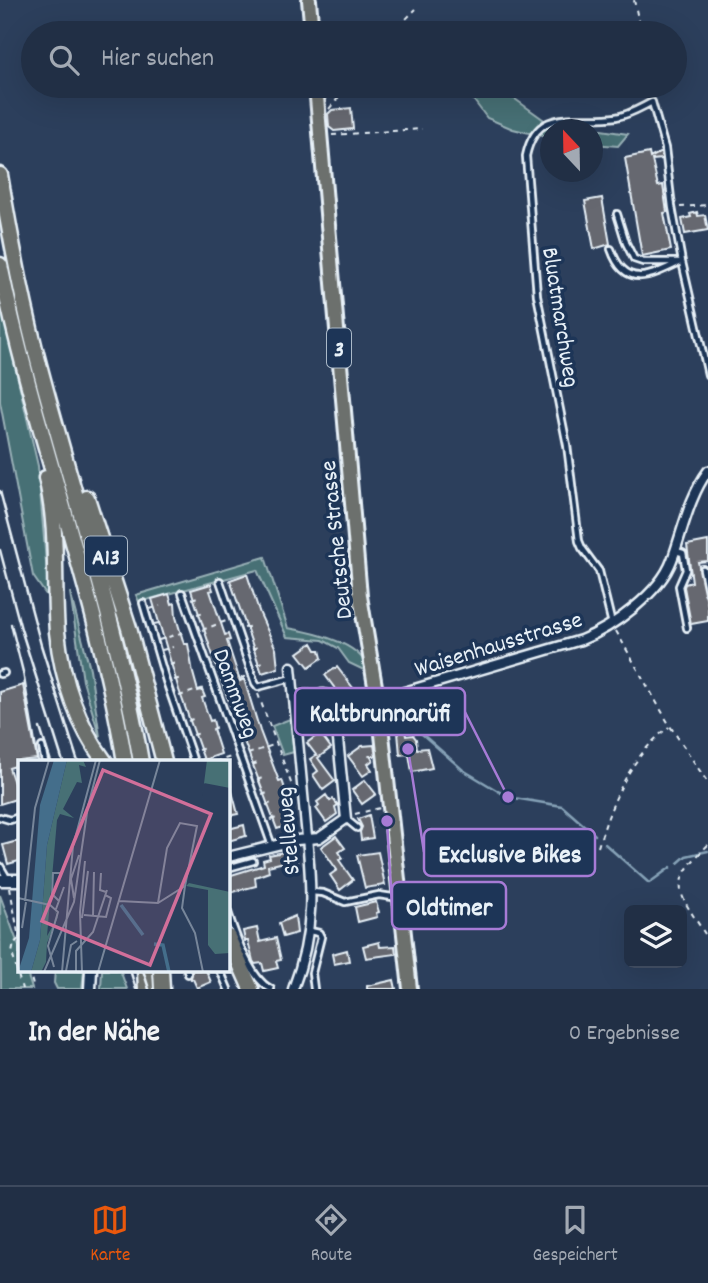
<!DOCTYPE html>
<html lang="de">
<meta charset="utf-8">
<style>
body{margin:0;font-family:Dekko,sans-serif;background:#2d3b50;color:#f1f3f6}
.controls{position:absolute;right:21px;bottom:21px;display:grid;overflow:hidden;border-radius:10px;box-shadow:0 7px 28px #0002}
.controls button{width:63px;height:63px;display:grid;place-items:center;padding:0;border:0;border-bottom:2px solid #3e4a5e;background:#212f45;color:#f1f3f6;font:35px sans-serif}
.compass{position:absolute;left:540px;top:119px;width:63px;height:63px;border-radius:50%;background:#212f45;box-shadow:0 7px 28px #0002;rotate:338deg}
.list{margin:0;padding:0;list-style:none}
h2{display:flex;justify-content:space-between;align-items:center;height:91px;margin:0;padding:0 28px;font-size:30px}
h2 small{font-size:23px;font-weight:400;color:#a2a9b3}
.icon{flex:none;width:38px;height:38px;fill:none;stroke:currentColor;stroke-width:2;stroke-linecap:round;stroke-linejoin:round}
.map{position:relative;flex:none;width:708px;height:989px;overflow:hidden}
.search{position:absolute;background:#212f45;box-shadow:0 7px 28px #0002;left:21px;right:21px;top:21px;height:77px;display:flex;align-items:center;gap:18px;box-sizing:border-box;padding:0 24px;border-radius:38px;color:#a2a9b3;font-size:26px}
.sheet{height:196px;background:#212f45}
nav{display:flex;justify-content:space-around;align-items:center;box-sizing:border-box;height:98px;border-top:2px solid #3e4a5e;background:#212f45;font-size:19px;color:#a2a9b3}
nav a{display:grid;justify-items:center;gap:4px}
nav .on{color:#ea580c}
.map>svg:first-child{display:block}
</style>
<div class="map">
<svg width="708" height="989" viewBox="0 0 708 989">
<rect width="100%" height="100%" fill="#2c3f5c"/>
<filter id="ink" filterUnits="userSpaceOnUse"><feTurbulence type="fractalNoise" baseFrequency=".0143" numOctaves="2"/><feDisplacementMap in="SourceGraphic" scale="14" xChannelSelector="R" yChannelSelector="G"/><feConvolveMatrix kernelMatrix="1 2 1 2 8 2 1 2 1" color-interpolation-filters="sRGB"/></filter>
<g filter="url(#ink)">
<!-- green -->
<path fill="#477075" stroke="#98b0b6" stroke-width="2" d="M473 86H491L515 99 547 122 628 134 618 146 593 144 592 130H550V138L513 129 487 118 472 98Z
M0 300 38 466 49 599 33 576 0 402Z
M265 557 288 628C311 632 365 643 368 672L349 663 338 648 323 640 287 637 257 570 139 602 136 595Z
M70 592 90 669 100 737 83 681Z
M290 719 294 752 283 755 272 726Z
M0 895 19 947V970H26L32 989H1Z
M55 970H84L82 989H57L54 983Z
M102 970H120L127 989H101Z"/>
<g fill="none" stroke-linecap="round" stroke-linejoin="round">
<!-- stream -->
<path stroke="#86a2b7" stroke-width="2.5" d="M390 710 405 719 463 770 508 797 562 806 595 835
M605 844 649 883 671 867
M678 863 686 856 708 851"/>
</g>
<!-- building -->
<path fill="#666870" stroke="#e8f1f8" stroke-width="2" d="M351 108 353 129 334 131 329 127 328 114 332 110Z
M661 152 662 159 652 160 658 186 663 185 667 212 664 213 671 250 642 256 625 158 649 153 650 158Z
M602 198 610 244 594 249 585 201Z
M697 212 698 216 705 215 708 230 685 234 682 219 691 217 690 214Z
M708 541V561L698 562 708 606V621L691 624 684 587 685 584 692 582 687 545Z
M247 574 260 614 276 649 278 668 262 673 230 580Z
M211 584 213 590 210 591 225 635 228 634 230 640 227 641 240 681 244 679 260 731 279 781 282 780 287 795 284 796 294 826 287 829 286 826 277 829 221 680 191 590Z
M169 594 172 604 175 603 176 617 184 644H188L193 673 198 691 202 690 205 697 202 698 210 721 213 720 215 728 213 729 221 754 204 760 179 690 152 599Z
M312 643 316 650H320L322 658 309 667 298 653Z
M337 667 357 693 345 702 325 675Z
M23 685 37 759 19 761V765L9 768 19 798 0 804V692Z
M405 731 406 736 413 735 416 739 417 749 427 748 432 768 412 772 409 754 400 755 398 732Z
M320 733 331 748 318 758 335 781 323 790 313 775 318 771 310 759 316 755 307 743Z
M374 745 376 756H370L373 760 368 764 372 770 363 776 348 756 362 746Z
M365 780 376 794 362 804 352 790Z
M228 784H230L238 814 228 816Z
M326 795 330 801 333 799 338 805 335 807 337 814 326 822 316 808 319 805 317 802Z
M369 815 373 838 361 840 360 832 362 827 358 819Z
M244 825 246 836 228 841V829Z
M336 836 345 848 339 852 343 858 339 860 353 880 340 890 330 875 337 870 321 847Z
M14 842H19V861L8 864 3 845Z
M294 850 298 866 285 869 284 862 268 866 269 872 255 877 256 886 232 892 229 884 228 885V876L264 865 263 860 270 858 269 855Z
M378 852 385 885 365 888 357 855Z
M376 902 379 912 376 913 377 917 358 922 355 907Z
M295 916 297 933 283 937 279 923Z
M257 928 260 942 276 938 281 960 276 961 278 968 264 971 262 963 255 964 253 961 248 941H245L243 931Z
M379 942 380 947 395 946 396 954 366 958 363 946Z
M347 950 349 961 334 964 332 954Z
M192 970H206L211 982 197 988 193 979H191Z
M394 980 396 989H367V986Z"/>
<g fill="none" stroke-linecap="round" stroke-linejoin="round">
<defs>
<path id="service" d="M617 214 626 243 634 259 643 262H682
M611 249C625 289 649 277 680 262
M676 551 683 553 686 570 679 586 687 628
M703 569 708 592
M220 581 255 683 258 687 292 678
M182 593 272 846
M143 603 166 681 194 762
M612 624 599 571 582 548 579 541 567 445 537 295 526 156C537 104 577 123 616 117 629 115 640 108 652 102L665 148 672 207 682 262 708 375
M0 674 4 673
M42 747 45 762
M0 817 10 820 19 817
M346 819 357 828
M0 866 7 878
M228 868 253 861
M312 892 323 893 345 902 379 895 399 898
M228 912C235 934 250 979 271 989
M310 931 319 933 321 937 312 973 314 989
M187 970 188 974
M220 970 228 989"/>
<path id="minor" d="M291 667C295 713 300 759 304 805 310 874 319 922 293 989
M377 700 581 640C612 628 660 593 672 560 683 530 689 497 708 471
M228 857 297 840 319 838 346 819 334 700 324 694 294 696"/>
<path id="tertiary" d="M0 880H19
M90 989 91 970"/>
<path id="primary" d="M309 0 312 33
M316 86 360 596 380 716 410 989"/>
<path id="motorway" d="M0 175C10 235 21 294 36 353 71 489 117 622 141 762
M0 265C34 433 97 593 125 762
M46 478C59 529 53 581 57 632 62 679 77 724 105 762
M87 498 129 628 164 762
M228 937 251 989
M145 970 146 989
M161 970 162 989"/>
</defs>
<!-- service casing -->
<use href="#service" stroke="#e8f1f8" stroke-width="10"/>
<!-- minor casing -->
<use href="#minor" stroke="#e8f1f8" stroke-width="13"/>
<!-- tertiary casing -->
<use href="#tertiary" stroke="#e8f1f8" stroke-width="15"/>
<!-- primary casing -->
<use href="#primary" stroke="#e8f1f8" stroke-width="18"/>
<!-- motorway casing -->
<use href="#motorway" stroke="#e8f1f8" stroke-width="19"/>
<!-- path -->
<path stroke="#e8f1f8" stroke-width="2" stroke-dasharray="5 5" stroke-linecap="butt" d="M634 0 641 33
M392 33 416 9
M651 86 652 94
M329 109 348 86
M332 135 422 129
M680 207 708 205
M192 599 200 596
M150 609 160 606
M197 614 204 612
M154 624 163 622
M244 628 252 626
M202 630 226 621
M616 631 670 726 708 783
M159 640 187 631
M252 649 260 646
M162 650 173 647
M257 664 265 661
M170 665 178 662
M174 680 182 678
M222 686 246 676
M258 694 294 791
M179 696 207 687
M226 697 233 694
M232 713 240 710
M188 721 195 718
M239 731 246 728
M193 735 200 733
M242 739 249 737
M198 750 205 748
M248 754 276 744
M215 762 234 756
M252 765 260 762
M257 780 265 777
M262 795 270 792
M266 805 275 802
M355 814 380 808
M271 820 279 817
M228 827H229
M708 845C664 888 680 892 708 939
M598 847C612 801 630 757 669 727
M10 888 19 938
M19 939 14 943 12 953 22 989
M29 970 34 989"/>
<!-- service -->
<use href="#service" stroke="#1d3557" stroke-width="4.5"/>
<!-- minor -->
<use href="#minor" stroke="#1d3557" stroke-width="8"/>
<!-- tertiary -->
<use href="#tertiary" stroke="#1d3557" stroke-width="10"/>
<!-- primary -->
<use href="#primary" stroke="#6c706d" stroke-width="12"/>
<!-- motorway -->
<use href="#motorway" stroke="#6c706d" stroke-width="14"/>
<!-- rail -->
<path stroke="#e8f1f8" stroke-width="2.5" d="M0 491 41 645 78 762
M0 550 21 629 63 762
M11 624 23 672 38 762
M40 728 51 762
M130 970 136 989
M143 970 149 989"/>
</g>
</g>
<g text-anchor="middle" stroke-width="7" stroke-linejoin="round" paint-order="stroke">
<!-- shield labels -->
<g fill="#1d3557" stroke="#abb9c8" stroke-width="2">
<rect x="327" y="328.5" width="24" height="39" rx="5"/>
<rect x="85" y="536.5" width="42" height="39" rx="5"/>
</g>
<g font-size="23" font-weight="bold" fill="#e8f1f8">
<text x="339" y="356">3</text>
<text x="106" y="564">A13</text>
</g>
<!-- street labels -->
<g font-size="24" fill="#e8f1f8" stroke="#1d3557">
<text transform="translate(562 317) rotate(81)" y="8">Bluatmarchweg</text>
<text transform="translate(335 540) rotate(-96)" y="8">Deutsche Strasse</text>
<text transform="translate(498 643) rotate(-17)" y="8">Waisenhausstrasse</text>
<text transform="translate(237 693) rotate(70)" y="8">Dammweg</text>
<text transform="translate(287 831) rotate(-95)" y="8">Stelleweg</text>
</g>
</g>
<!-- overview -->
<g transform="translate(18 760)">
<rect width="212" height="212" fill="#2c3f5c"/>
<path d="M49 0H65L68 7 61 5 64 23 59 22 45 49 56 58 42 54 39 60 29 176 39 158 37 150 40 157 29 183 28 202 23 212H13L22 180 29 85ZM189 0H212V28L186 23 184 39ZM171 123 212 132V193L197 194 190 185V130L168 126Z" fill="#477075"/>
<path d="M36 0H49L29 85 22 180 13 212H0L11 178 22 45Z" fill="#446e8b"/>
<path fill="none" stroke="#446e8b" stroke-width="3.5" d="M103 145 125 175M136 184 145 185 151 212"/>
<path fill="none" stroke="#77869a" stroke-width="2" d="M83 113 82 130 88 132M0 138 32 145 40 152 30 186 36 207M56 138 53 119 61 95M7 141 17 48 31 0M41 141 34 134 35 113H45M101 141 140 143 167 126 164 148 177 173 185 212M140 143 149 88 162 63 179 66 167 126M38 149 46 127M66 155 88 157 93 138 87 135M75 156 76 112M64 158 70 111M4 168 8 142M48 211 53 185 59 181M26 212 56 142 70 46 82 0M44 212 55 86 78 0M58 212V191L75 172 89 130M64 212 62 152 67 101M80 212 142 0"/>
<path fill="#d16f9a" fill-opacity="0.15" stroke="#d16f9a" stroke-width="3.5" d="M85 10 193 54 132 205 24 161Z"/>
<rect width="212" height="212" fill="none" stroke="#e8f1f8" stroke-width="3.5"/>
</g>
<!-- callouts -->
<path fill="none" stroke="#a77bd6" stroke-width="2.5" d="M508 797L465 712M408 749L424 852M387 821L392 906"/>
<g fill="#a77bd6" stroke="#1d3557" stroke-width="2.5">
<circle cx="508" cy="797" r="7"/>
<circle cx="408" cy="749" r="7"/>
<circle cx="387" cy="821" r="7"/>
</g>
<g fill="#1d3557" stroke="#a77bd6" stroke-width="2.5">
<rect x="295" y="688" width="170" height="47" rx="7"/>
<rect x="424" y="829" width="171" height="47" rx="7"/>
<rect x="392" y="882" width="114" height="47" rx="7"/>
</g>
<g font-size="26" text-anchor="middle" font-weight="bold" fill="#e8f1f8">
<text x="380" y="721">Kaltbrunnarüfi</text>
<text x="510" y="862">Exclusive Bikes</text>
<text x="449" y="915">Oldtimer</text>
</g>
</svg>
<div class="controls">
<button><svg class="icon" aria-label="layers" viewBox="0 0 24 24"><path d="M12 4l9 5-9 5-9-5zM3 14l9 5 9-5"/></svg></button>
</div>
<svg class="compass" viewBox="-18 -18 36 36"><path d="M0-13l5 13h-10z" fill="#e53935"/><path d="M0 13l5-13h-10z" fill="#a2a9b3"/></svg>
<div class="search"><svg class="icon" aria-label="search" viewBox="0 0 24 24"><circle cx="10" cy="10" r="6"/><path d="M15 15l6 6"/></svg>Hier suchen</div>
</div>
<section class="sheet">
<h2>In der Nähe<small>0 Ergebnisse</small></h2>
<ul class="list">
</ul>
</section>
<nav>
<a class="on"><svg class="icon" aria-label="map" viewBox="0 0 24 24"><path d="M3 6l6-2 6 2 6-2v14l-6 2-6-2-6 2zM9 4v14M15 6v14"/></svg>Karte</a>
<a><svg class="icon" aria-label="directions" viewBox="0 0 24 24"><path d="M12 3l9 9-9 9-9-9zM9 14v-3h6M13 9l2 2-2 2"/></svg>Route</a>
<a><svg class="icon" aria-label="saved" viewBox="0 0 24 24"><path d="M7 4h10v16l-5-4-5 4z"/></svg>Gespeichert</a>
</nav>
